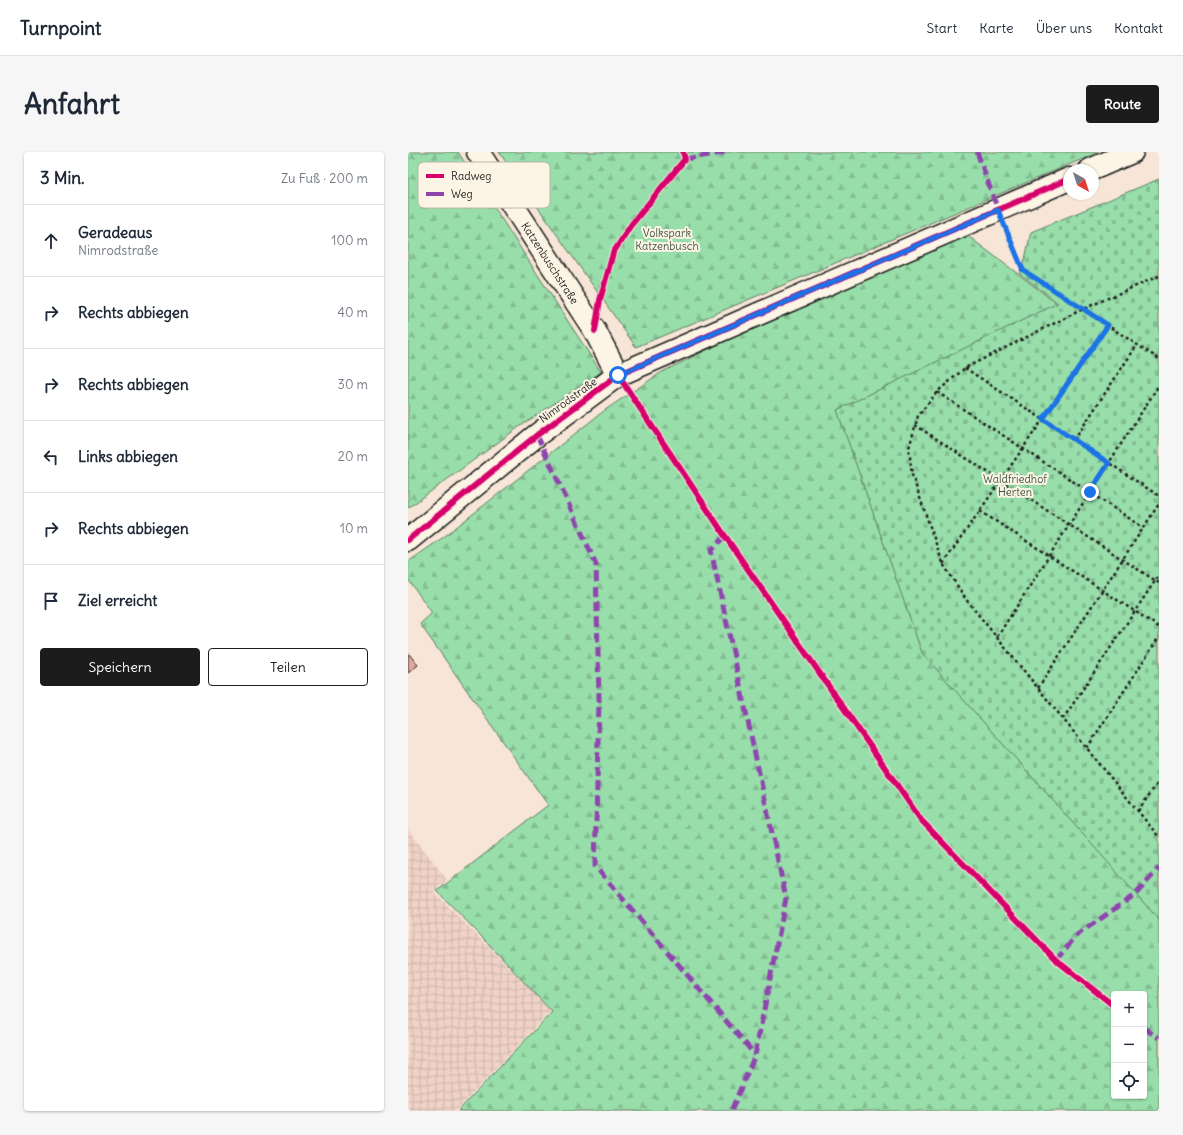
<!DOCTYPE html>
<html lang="de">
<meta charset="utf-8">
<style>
body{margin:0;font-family:Delius,sans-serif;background:#f6f6f7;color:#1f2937}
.controls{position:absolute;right:12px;bottom:12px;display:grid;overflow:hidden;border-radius:4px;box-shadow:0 1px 3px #0004}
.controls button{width:36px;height:36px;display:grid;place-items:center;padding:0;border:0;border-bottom:1px solid #e0e1e3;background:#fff;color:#1f2937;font:20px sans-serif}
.compass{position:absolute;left:655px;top:12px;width:36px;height:36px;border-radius:50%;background:#fff;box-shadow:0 1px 3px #0004;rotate:141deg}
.stop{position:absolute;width:12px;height:12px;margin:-9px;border:3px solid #1a73e8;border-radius:50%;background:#fff}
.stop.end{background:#1a73e8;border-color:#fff;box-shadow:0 1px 4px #0008}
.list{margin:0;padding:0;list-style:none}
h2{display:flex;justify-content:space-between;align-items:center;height:52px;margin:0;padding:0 16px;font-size:17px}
h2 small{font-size:13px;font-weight:400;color:#747a83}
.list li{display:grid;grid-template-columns:26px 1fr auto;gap:12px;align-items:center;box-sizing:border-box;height:72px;padding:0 16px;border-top:1px solid #e0e1e3}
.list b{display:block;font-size:15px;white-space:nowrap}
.list p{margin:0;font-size:13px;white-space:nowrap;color:#747a83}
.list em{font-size:13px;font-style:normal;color:#747a83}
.actions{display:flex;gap:8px;padding:12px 16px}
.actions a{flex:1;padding:9px 0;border:1px solid #1c1c1c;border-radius:4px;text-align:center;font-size:14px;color:#1c1c1c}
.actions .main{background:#1c1c1c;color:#fff}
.icon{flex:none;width:22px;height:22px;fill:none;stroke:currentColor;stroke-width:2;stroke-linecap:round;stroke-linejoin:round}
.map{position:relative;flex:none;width:751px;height:959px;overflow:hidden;border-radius:4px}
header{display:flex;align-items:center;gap:24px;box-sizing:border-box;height:56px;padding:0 20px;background:#fff;border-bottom:1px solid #e0e1e3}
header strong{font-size:19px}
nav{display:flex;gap:22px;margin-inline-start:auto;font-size:14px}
.intro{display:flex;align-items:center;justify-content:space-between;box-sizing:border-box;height:96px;padding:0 24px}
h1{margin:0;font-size:28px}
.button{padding:10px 18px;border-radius:4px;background:#1c1c1c;color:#fff;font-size:14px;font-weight:700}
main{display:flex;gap:24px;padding:0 24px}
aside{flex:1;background:#fff;border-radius:4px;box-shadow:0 1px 3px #0004}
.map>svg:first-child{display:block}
</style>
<header>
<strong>Turnpoint</strong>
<nav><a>Start</a><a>Karte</a><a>Über uns</a><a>Kontakt</a></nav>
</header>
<div class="intro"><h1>Anfahrt</h1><a class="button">Route</a></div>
<main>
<aside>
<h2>3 Min.<small>Zu Fuß · 200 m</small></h2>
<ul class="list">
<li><svg class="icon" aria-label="ahead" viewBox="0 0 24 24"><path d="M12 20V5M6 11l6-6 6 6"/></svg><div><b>Geradeaus</b><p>Nimrodstraße</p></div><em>100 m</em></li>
<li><svg class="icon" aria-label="right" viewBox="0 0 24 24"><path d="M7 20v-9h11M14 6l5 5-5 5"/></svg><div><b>Rechts abbiegen</b></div><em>40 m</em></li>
<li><svg class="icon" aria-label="right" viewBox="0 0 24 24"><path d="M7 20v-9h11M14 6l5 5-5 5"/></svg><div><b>Rechts abbiegen</b></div><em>30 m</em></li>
<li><svg class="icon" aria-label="left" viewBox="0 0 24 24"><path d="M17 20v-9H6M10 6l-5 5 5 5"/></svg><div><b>Links abbiegen</b></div><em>20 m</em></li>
<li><svg class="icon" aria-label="right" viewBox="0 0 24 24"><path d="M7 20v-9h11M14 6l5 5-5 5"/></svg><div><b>Rechts abbiegen</b></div><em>10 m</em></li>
<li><svg class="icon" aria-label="arrive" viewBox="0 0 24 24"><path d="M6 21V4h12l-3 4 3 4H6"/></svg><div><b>Ziel erreicht</b></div></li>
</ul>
<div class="actions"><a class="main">Speichern</a><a>Teilen</a></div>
</aside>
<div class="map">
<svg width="751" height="959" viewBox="0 0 751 959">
<defs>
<pattern id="industrial-grid" width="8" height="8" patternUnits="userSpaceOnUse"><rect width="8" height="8" fill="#f0d2c6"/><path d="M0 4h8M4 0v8" fill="none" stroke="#cdb4aa"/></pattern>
<pattern id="forest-firs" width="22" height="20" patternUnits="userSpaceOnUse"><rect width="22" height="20" fill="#98deaa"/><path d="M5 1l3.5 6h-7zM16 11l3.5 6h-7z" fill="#82be92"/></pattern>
<pattern id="cemetery-stones" width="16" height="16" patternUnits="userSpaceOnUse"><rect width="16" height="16" fill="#98deaa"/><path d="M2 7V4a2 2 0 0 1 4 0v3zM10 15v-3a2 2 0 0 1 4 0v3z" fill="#82be92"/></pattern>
</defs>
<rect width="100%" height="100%" fill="#f7e5d7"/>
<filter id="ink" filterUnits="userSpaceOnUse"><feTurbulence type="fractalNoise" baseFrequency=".025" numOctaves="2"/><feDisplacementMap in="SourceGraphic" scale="8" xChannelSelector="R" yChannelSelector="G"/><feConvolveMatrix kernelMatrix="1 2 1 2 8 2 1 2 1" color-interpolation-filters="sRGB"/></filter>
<g filter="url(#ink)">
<!-- industrial -->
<path fill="url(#industrial-grid)" d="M0 677 39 728 26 740 143 858 48 959H0Z"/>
<!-- forest -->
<path fill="url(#forest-firs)" stroke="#5a7d63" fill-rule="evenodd" d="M0 0H50L193 220 111 275 0 356Z
M91 0H691L228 195Z
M560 84 652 154 751 768V959H50L144 860 75 786 29 739 140 653 12 472 24 461 0 427V410L37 384 197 258 254 220 331 182ZM706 842H736V944H706Z"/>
<!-- cemetery -->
<path fill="url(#cemetery-stones)" stroke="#5a7d63" d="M751 27V768L514 501 429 258 650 151 611 121 617 107 623 80Z"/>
<!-- building -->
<path fill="#e1a79d" stroke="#1c1c1c" d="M0 501 10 513 0 521Z"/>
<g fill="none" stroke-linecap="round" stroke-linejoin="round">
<defs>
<path id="minor" d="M70 0 187 179 210 223
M682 18 724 0
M0 388 129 283 210 223 661 27"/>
</defs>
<!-- minor casing -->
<use href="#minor" stroke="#1c1c1c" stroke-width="25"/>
<!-- path -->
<path stroke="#1c1c1c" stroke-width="2.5" stroke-dasharray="3 3" stroke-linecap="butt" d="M600 82 615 118 751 207
M751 124 675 157 557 216 529 240 510 264 501 296 504 323 535 412 560 450 751 685
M557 216 751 344
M529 240 736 376
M507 273 751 431
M666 288 729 193
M572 359 751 475
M535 412 700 173
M589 485 751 233
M630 536 751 352
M655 567 751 423
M679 596 751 485
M730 659 751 629"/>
<!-- minor -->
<use href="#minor" stroke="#fcf5e5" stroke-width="22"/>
<!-- quiet -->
<path stroke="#8e44ad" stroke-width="5" stroke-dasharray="10 5" stroke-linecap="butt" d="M569 0 590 58
M277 7 320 0
M129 283 188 412 191 548 187 714 347 903
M317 384 303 398 378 746 347 903 323 959
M648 808 669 783 728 742 751 716
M736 876 751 886"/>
<defs>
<path id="cycleway" d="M187 179 192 148 205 101 223 73 277 7 275 0
M210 223 317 384 513 668 648 808 706 854
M0 388 129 283 210 223 661 27"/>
</defs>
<!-- cycleway casing -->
<use href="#cycleway" stroke="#fcf5e5" stroke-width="8"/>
<!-- cycleway -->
<use href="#cycleway" stroke="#d6006c" stroke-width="6"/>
</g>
</g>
<g fill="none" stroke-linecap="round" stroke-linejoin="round" filter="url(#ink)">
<!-- route -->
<path stroke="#1a73e8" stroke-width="5" d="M210 223 590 58 615 118 700 173 635 267 701 311 682 340"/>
</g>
<g text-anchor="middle" stroke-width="4" stroke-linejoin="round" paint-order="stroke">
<!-- park labels -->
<g font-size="11" fill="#415647" stroke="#fcf5e5">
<text x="259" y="85">Volkspark<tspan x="259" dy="13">Katzenbusch</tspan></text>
<text x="607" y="331">Waldfriedhof<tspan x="607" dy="13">Herten</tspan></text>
</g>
<!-- street labels -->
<g font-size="11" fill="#1c1c1c" stroke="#fcf5e5">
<text transform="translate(142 111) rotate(57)" y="4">Katzenbuschstraße</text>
<text transform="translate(160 248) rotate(-36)" y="4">Nimrodstraße</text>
</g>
</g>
<!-- legend -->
<rect x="10" y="10" width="132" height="46" rx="6" fill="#fcf5e5" stroke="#b9b4a9" stroke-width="1"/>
<rect x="18" y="22" width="18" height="4" fill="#d6006c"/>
<rect x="18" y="40" width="18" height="4" fill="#8e44ad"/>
<g font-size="11" fill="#1c1c1c">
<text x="43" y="28">Radweg</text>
<text x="43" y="46">Weg</text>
</g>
</svg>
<div class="controls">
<button>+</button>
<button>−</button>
<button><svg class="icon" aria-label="locate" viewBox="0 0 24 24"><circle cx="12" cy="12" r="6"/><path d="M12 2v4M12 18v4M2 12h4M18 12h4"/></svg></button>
</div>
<svg class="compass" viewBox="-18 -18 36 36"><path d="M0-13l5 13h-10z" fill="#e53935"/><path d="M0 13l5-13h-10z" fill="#747a83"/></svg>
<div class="stop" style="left:210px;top:223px"></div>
<div class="stop end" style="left:682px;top:340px"></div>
</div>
</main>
